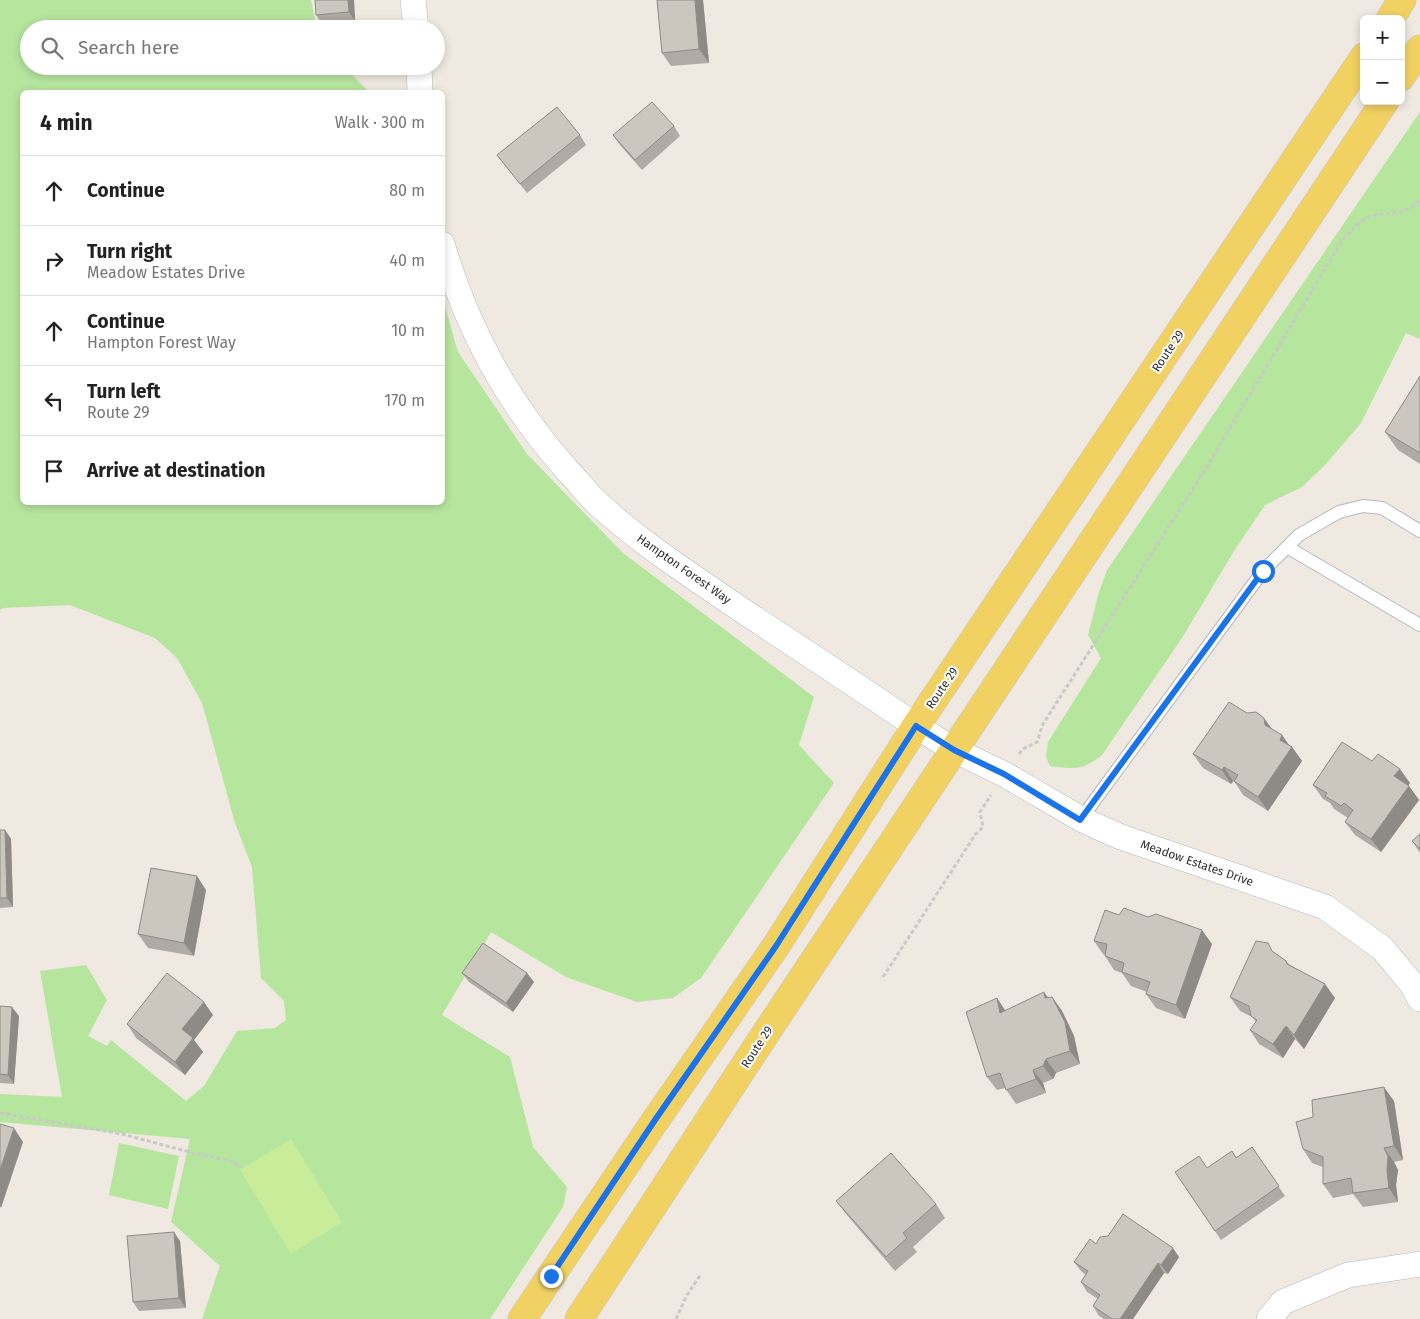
<!DOCTYPE html>
<meta charset="utf-8">
<style>
body{margin:0;font-family:"Fira Sans",sans-serif;background:#f6f6f6;color:#222}
.controls{position:absolute;right:15px;top:15px;display:grid;overflow:hidden;border-radius:8px;box-shadow:0 2px 8px #0003}
.controls button{width:45px;height:45px;display:grid;place-items:center;padding:0;border:0;border-bottom:1px solid #e0e0e0;background:#fff;color:#222;font:25px sans-serif}
.stop{position:absolute;width:15px;height:15px;margin:-11px;border:4px solid #1a73e8;border-radius:50%;background:#fff}
.stop.end{background:#1a73e8;border-color:#fff;box-shadow:0 1px 5px #0008}
.list{margin:0;padding:0;list-style:none}
h2{display:flex;justify-content:space-between;align-items:center;height:65px;margin:0;padding:0 20px;font-size:21px}
h2 small{font-size:16px;font-weight:400;color:#767676}
.list li{display:grid;grid-template-columns:32px 1fr auto;gap:15px;align-items:center;box-sizing:border-box;height:70px;padding:0 20px;border-top:1px solid #e0e0e0}
.list b{display:block;font-size:19px;white-space:nowrap}
.list p{margin:0;font-size:16px;white-space:nowrap;color:#767676}
.list em{font-size:16px;font-style:normal;color:#767676}
.icon{flex:none;width:28px;height:28px;fill:none;stroke:currentColor;stroke-width:2;stroke-linecap:round;stroke-linejoin:round}
.map{position:relative;flex:none;width:1420px;height:1319px;overflow:hidden}
.search{position:absolute;background:#fff;box-shadow:0 2px 8px #0003;left:20px;top:20px;width:425px;height:55px;display:flex;align-items:center;gap:12px;box-sizing:border-box;padding:0 18px;border-radius:28px;color:#767676;font-size:19px}
.panel{position:absolute;background:#fff;box-shadow:0 2px 8px #0003;left:20px;top:90px;width:425px;height:415px;border-radius:8px}
.map>svg:first-child{display:block}
</style>
<div class="map">
<svg width="1420" height="1319" viewBox="0 0 1420 1319">
<rect width="100%" height="100%" fill="#efe9e1"/>
<!-- green -->
<path fill="#b6e59e" d="M0 0H311L317 29H29V66H343L369 92H22V502H442L443 300 458 352 527 454 623 553 814 697 799 745 834 783 701 978 673 998 637 1002 566 977 491 932 442 1015 510 1057 533 1147 567 1187 563 1207 490 1319H202L220 1266 171 1222 190 1139 0 1122V1094L62 1097 40 971 86 965 107 1000 88 1036 107 1046 111 1040 186 1101 204 1086 237 1031 275 1028 286 1020 284 1001 261 978 252 867 235 823 202 703 177 658 155 638 70 605 3 608 0 610Z
M1420 112V339L1406 333 1361 423 1326 464 1302 487 1265 505 1234 551 1182 638 1102 755C1081 771 1076 769 1050 766L1046 757 1048 742 1101 658 1088 635 1099 592 1107 570Z
M119 1143 179 1156 168 1209 109 1195Z"/>
<!-- pitch -->
<path fill="#c9ec9a" d="M291 1139 342 1222 291 1254 240 1170Z"/>
<g fill="none" stroke-linecap="round" stroke-linejoin="round">
<defs>
<path id="service" d="M1287 547 1420 625
M1081 819 1263 571 1299 535 1339 512 1363 506 1382 508 1420 531"/>
<path id="minor" d="M413 0 416 29
M419 66 420 92
M442 244C468 331 507 402 567 470 577 480 585 491 595 501 640 543 692 576 743 611 801 649 859 687 916 726L954 750 1004 774 1081 819 1096 826 1121 837 1325 907 1382 948 1412 984 1420 999
M1269 1319 1283 1302 1348 1275 1420 1264"/>
<path id="primary" d="M1390 19 1402 0
M1401 77 1420 49
M522 1319 655 1121 776 946 916 726 1364 57
M579 1319 764 1036 1385 101"/>
</defs>
<!-- service casing -->
<use href="#service" stroke="#b4b7c1" stroke-width="14"/>
<!-- minor casing -->
<use href="#minor" stroke="#b4b7c1" stroke-width="26"/>
<!-- primary casing -->
<use href="#primary" stroke="#c9c9c9" stroke-width="29"/>
<!-- path -->
<path stroke="#c9c9c9" stroke-width="3" stroke-dasharray="4 2.5" stroke-linecap="butt" d="M1019 754 1023 749 1037 742 1043 724 1203 473 1338 247C1347 235 1357 221 1372 216 1391 210 1405 216 1420 200
M883 977 975 835 983 827 980 812 991 795
M0 1113 122 1134 197 1154 222 1159 235 1163 242 1167
M676 1319 687 1295 701 1274"/>
<!-- service -->
<use href="#service" stroke="#fff" stroke-width="12"/>
<!-- minor -->
<use href="#minor" stroke="#fff" stroke-width="25"/>
<!-- primary -->
<use href="#primary" stroke="#f2d163" stroke-width="28"/>
</g>
<!-- wall -->
<path fill="#afaba4" d="M354 0 355 21 322 24 316 15Z
M657 0H703L709 63 671 66 662 53Z
M674 126 680 136 642 170 620 145 613 135Z
M580 135 586 145 527 193 497 155Z
M1420 376V464L1398 450 1385 432Z
M1247 713 1282 735 1289 745 1292 747 1302 761 1268 811 1243 795 1234 781 1231 784 1203 768 1193 754Z
M1372 761 1410 783 1408 785 1419 800 1381 852 1355 835 1345 822 1348 818 1334 809 1330 803 1323 799 1313 785Z
M0 830H5L11 839 13 907 0 908Z
M1420 834V853L1412 841Z
M206 890 194 956 148 948 138 934Z
M1094 941 1212 944 1185 1019 1156 1008 1146 994 1147 992 1131 986 1122 973 1114 970 1105 956V955L1103 954Z
M1274 952 1286 961 1289 964 1335 998 1304 1049 1295 1039 1283 1058 1259 1044 1250 1030 1256 1022 1252 1017 1240 1011 1230 997Z
M462 973 534 982 513 1012 469 982Z
M1052 997 1062 1011 1074 1036 1080 1064 1056 1073 1053 1079 1043 1083 1046 1093 1016 1104 1005 1088 997 1090 987 1077 997 998 1005 1010Z
M0 1006 19 1016 14 1084 0 1083Z
M213 1015 194 1040 203 1052 185 1075 136 1038 127 1024Z
M1394 1101 1403 1160 1394 1162 1398 1170 1396 1185 1398 1202 1363 1207 1353 1194 1333 1198 1323 1184V1167L1312 1163 1303 1149Z
M1252 1147 1285 1196 1221 1240 1175 1172 1207 1168 1236 1158Z
M836 1201 936 1204 945 1218 913 1247 917 1252 895 1271 846 1214Z
M180 1241 186 1308 139 1311 133 1302Z
M1096 1244 1179 1257 1168 1274 1164 1273 1133 1319H1104L1099 1316 1093 1306 1098 1299 1087 1292 1081 1282 1086 1275 1081 1271 1074 1262Z"/>
<!-- shaded-wall -->
<path fill="#8e8b86" d="M348 0H354L355 21 349 12Z
M695 0H703L709 63 699 49Z
M1264 718 1274 732 1265 725Z
M1282 735 1291 748 1292 747 1302 761 1268 811 1258 797Z
M1224 767 1233 781 1231 784 1222 770Z
M1400 769 1410 783 1404 790 1394 776Z
M1409 786 1419 800 1381 852 1371 839Z
M5 830 11 839 13 907 7 898Z
M197 876 206 890 194 956 184 943Z
M1202 930 1212 944 1185 1019 1176 1005Z
M527 973 534 982 513 1012 506 1003Z
M1325 984 1335 998 1304 1049 1294 1035Z
M1044 992 1054 1006 1045 998Z
M1052 997 1062 1011 1074 1036 1080 1064 1070 1051Z
M997 998 1006 1012 1000 1013Z
M204 1002 213 1015 194 1040 203 1052 185 1075 175 1062 182 1029Z
M12 1007 19 1016 14 1084 8 1075Z
M1286 1026 1295 1039 1283 1058 1273 1044Z
M1046 1059 1056 1073 1053 1079 1043 1066Z
M1033 1070 1043 1083 1046 1093 1036 1079Z
M1384 1087 1394 1101 1403 1160 1394 1146Z
M14 1128 23 1142 1 1208 0 1206V1170Z
M1384 1148 1394 1162 1398 1170 1396 1185 1398 1202 1389 1188Z
M174 1232 180 1241 186 1308 179 1298Z
M1173 1248 1179 1257 1168 1274 1161 1265Z
M1158 1263 1164 1273 1133 1319H1120Z"/>
<!-- building -->
<path fill="#cbc7bf" stroke="#8e8b86" d="M315 0H348L349 12 316 15Z
M657 0H695L699 49 662 53Z
M652 102 674 126 635 160 613 135Z
M557 107 580 135 520 184 497 155Z
M1420 376V453L1385 432Z
M1229 702 1247 713 1256 712 1264 718 1265 725 1282 735 1280 740 1292 747 1258 797 1234 781 1238 775 1224 767 1222 770 1193 754Z
M1342 742 1372 761 1378 754 1400 769 1394 776 1409 786 1371 839 1345 822 1353 810 1344 803 1341 806 1325 796 1327 793 1313 785Z
M0 830H5L7 898H0Z
M1420 834V849L1412 841Z
M151 868 197 876 184 943 138 934Z
M1124 908 1148 917 1156 914 1202 930 1176 1005 1146 994 1150 982 1122 972 1124 963 1105 956 1107 944 1094 941 1105 910 1119 915Z
M1256 941 1268 943 1272 951 1286 961 1287 964 1325 984 1294 1035 1286 1026 1273 1044 1250 1030 1257 1020 1251 1016 1249 1006 1230 997Z
M483 943 527 973 506 1003 462 973Z
M167 973 204 1002 182 1029 193 1038 175 1062 127 1024Z
M1044 992 1045 998 1052 997 1065 1022 1070 1051 1046 1059 1043 1066 1033 1070 1036 1079 1006 1090 1000 1073 987 1077 966 1012 997 998 1000 1013Z
M0 1006 12 1007 8 1075 0 1074Z
M1384 1087 1394 1146 1384 1148 1388 1156 1387 1171 1389 1188 1353 1193 1351 1178 1323 1184V1157L1303 1149 1296 1122 1313 1117 1312 1100Z
M0 1124 14 1128 0 1170Z
M1252 1147 1279 1186 1215 1231 1175 1172 1199 1156 1207 1168 1232 1151 1236 1158Z
M891 1153 936 1204 903 1233 907 1238 886 1257 836 1201Z
M1123 1214 1173 1248 1161 1265 1158 1263 1120 1319H1112L1093 1306 1100 1295 1081 1282 1088 1271 1074 1262 1090 1239 1096 1244 1100 1237 1108 1236Z
M174 1232 179 1298 133 1302 127 1236Z"/>
<g fill="none" stroke-linecap="round" stroke-linejoin="round">
<!-- route -->
<path stroke="#1a73e8" stroke-width="6" d="M551 1276 655 1120 776 946 916 726 954 750 1004 774 1080 820 1263 571"/>
</g>
<g text-anchor="middle" stroke-width="4" stroke-linejoin="round" paint-order="stroke">
<!-- street labels -->
<g font-size="12" fill="#2e2e2e" stroke="#fff">
<text transform="translate(1168 351) rotate(-56)" y="4">Route 29</text>
<text transform="translate(684 569) rotate(35)" y="4">Hampton Forest Way</text>
<text transform="translate(942 688) rotate(-56)" y="4">Route 29</text>
<text transform="translate(1197 863) rotate(19)" y="4">Meadow Estates Drive</text>
<text transform="translate(757 1047) rotate(-57)" y="4">Route 29</text>
</g>
</g>
</svg>
<div class="controls">
<button>+</button>
<button>−</button>
</div>
<div class="stop" style="left:1263px;top:571px"></div>
<div class="stop end" style="left:551px;top:1276px"></div>
<div class="search"><svg class="icon" aria-label="search" viewBox="0 0 24 24"><circle cx="10" cy="10" r="6"/><path d="M15 15l6 6"/></svg>Search here</div>
<section class="panel">
<h2>4 min<small>Walk · 300 m</small></h2>
<ul class="list">
<li><svg class="icon" aria-label="ahead" viewBox="0 0 24 24"><path d="M12 20V5M6 11l6-6 6 6"/></svg><div><b>Continue</b></div><em>80 m</em></li>
<li><svg class="icon" aria-label="right" viewBox="0 0 24 24"><path d="M7 20v-9h11M14 6l5 5-5 5"/></svg><div><b>Turn right</b><p>Meadow Estates Drive</p></div><em>40 m</em></li>
<li><svg class="icon" aria-label="ahead" viewBox="0 0 24 24"><path d="M12 20V5M6 11l6-6 6 6"/></svg><div><b>Continue</b><p>Hampton Forest Way</p></div><em>10 m</em></li>
<li><svg class="icon" aria-label="left" viewBox="0 0 24 24"><path d="M17 20v-9H6M10 6l-5 5 5 5"/></svg><div><b>Turn left</b><p>Route 29</p></div><em>170 m</em></li>
<li><svg class="icon" aria-label="arrive" viewBox="0 0 24 24"><path d="M6 21V4h12l-3 4 3 4H6"/></svg><div><b>Arrive at destination</b></div></li>
</ul>
</section>
</div>
